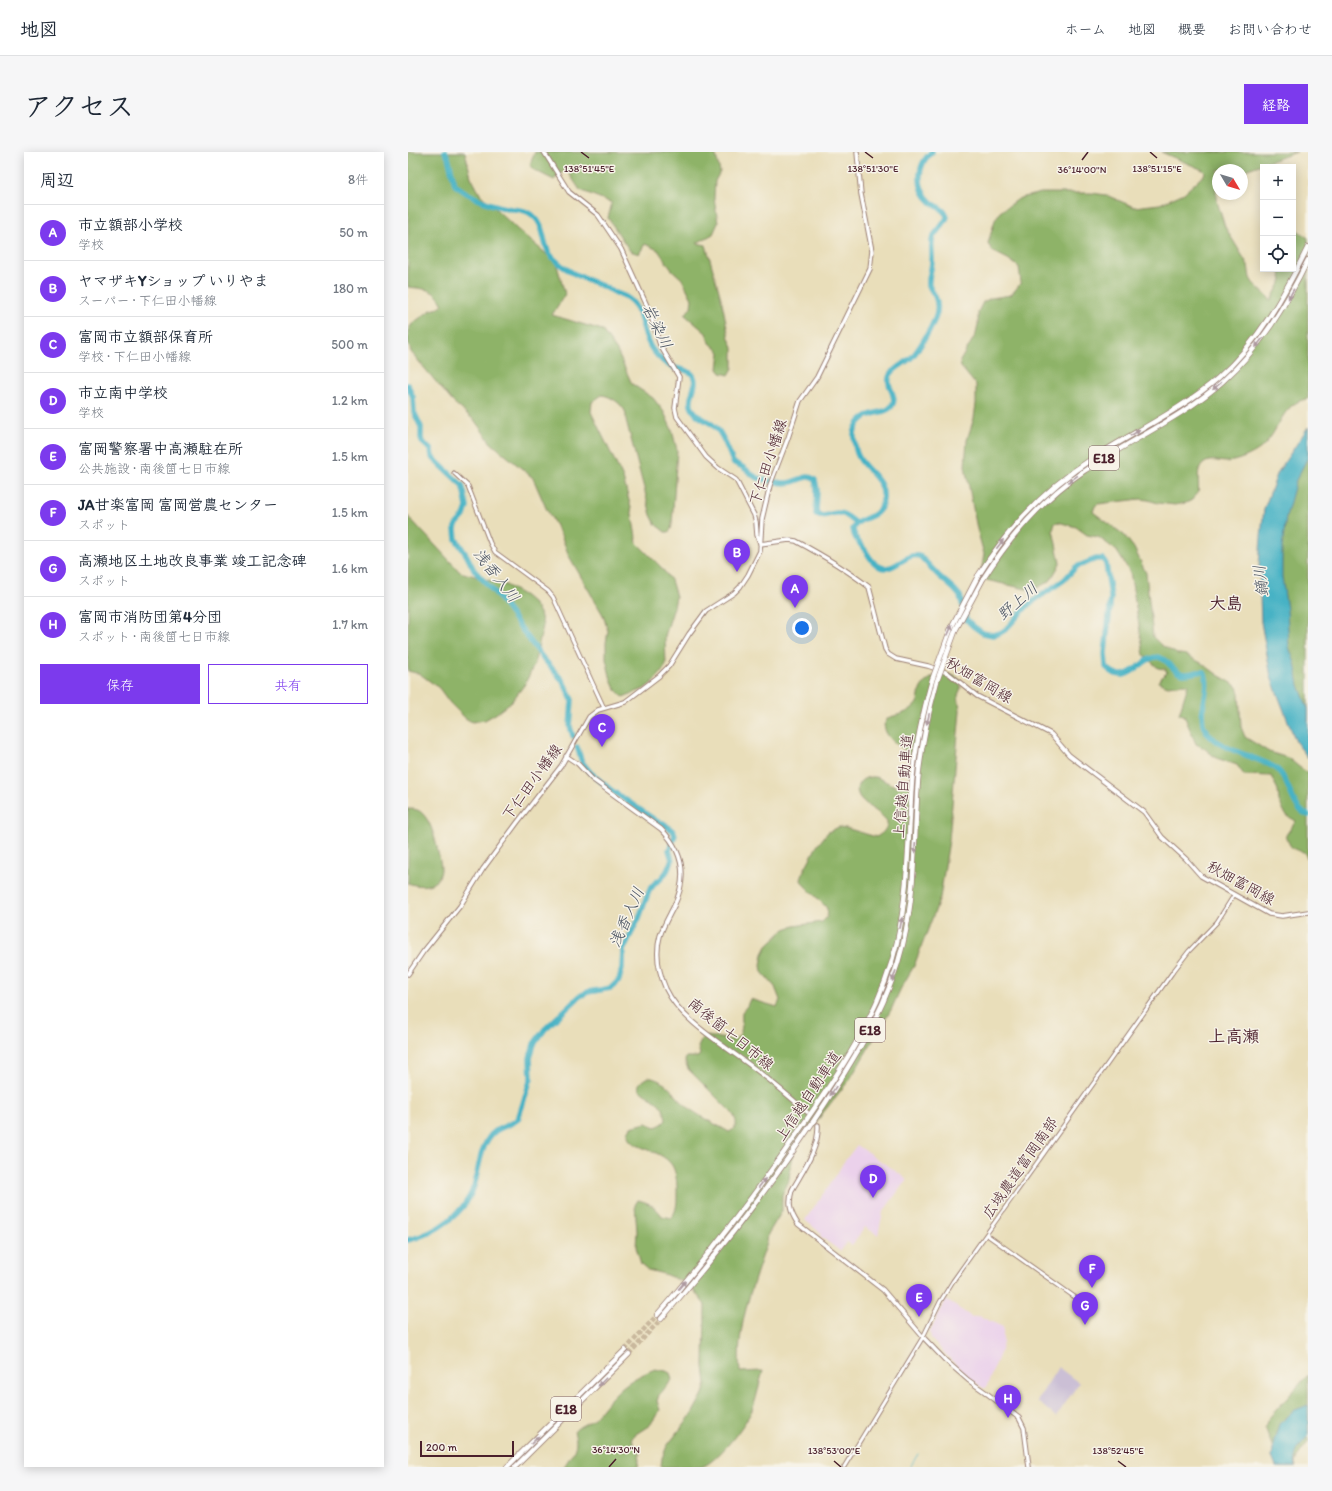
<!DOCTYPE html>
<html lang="ja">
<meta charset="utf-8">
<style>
body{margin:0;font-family:Itim,"Klee One",sans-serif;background:#f6f6f7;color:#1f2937}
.controls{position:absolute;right:12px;top:12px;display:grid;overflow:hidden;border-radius:0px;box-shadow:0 2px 10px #0003}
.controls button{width:36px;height:36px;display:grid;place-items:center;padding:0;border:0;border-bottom:1px solid #e0e1e3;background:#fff;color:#1f2937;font:20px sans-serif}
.compass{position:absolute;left:804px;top:12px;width:36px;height:36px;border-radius:50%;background:#fff;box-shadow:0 2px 10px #0003;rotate:128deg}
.scale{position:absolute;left:12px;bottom:10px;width:94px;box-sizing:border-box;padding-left:4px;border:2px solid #4a1f2b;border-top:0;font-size:11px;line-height:14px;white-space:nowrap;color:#4a1f2b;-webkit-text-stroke:3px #f7f3e8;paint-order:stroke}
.you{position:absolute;left:394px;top:476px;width:14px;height:14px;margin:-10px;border:3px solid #fff;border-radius:50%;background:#1a73e8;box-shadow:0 0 0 6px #1a73e833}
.badge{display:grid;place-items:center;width:26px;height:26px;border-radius:50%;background:#7c3aed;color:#fff;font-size:13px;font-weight:700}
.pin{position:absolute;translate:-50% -33px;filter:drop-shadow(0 1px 2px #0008)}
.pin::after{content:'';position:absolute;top:21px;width:14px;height:12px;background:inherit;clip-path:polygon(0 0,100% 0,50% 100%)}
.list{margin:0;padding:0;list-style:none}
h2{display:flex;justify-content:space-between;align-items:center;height:52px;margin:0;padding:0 16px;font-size:17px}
h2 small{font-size:13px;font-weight:400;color:#747a83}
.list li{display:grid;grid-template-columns:26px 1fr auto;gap:12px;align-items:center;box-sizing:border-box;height:56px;padding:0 16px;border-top:1px solid #e0e1e3}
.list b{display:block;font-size:15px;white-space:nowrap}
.list p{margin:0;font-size:13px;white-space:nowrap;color:#747a83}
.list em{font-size:13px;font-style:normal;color:#747a83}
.actions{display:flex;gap:8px;padding:12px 16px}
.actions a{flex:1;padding:9px 0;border:1px solid #7c3aed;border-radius:0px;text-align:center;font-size:14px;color:#7c3aed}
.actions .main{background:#7c3aed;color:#fff}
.icon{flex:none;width:22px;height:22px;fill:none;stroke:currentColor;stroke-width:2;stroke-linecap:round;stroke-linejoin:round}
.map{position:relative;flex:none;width:900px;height:1315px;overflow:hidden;border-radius:0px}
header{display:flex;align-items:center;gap:24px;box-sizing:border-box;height:56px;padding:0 20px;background:#fff;border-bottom:1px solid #e0e1e3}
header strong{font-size:19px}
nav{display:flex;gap:22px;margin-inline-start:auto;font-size:14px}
.intro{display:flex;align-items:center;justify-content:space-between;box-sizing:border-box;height:96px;padding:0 24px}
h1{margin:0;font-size:28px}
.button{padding:10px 18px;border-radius:0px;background:#7c3aed;color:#fff;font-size:14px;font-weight:700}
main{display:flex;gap:24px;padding:0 24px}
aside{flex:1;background:#fff;border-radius:0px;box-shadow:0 2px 10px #0003}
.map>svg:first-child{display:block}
</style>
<header>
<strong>地図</strong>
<nav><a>ホーム</a><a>地図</a><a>概要</a><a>お問い合わせ</a></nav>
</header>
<div class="intro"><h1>アクセス</h1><a class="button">経路</a></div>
<main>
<aside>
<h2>周辺<small>8件</small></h2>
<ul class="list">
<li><span class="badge">A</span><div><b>市立額部小学校</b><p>学校</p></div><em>50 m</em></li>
<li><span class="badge">B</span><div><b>ヤマザキYショップ いりやま</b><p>スーパー · 下仁田小幡線</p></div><em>180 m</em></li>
<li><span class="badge">C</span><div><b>富岡市立額部保育所</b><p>学校 · 下仁田小幡線</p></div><em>500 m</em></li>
<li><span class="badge">D</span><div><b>市立南中学校</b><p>学校</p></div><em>1.2 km</em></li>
<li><span class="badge">E</span><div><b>富岡警察署中高瀬駐在所</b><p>公共施設 · 南後箇七日市線</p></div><em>1.5 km</em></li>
<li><span class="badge">F</span><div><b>JA甘楽富岡 富岡営農センター</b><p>スポット</p></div><em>1.5 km</em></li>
<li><span class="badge">G</span><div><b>高瀬地区土地改良事業 竣工記念碑</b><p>スポット</p></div><em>1.6 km</em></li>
<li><span class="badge">H</span><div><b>富岡市消防団第4分団</b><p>スポット · 南後箇七日市線</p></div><em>1.7 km</em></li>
</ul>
<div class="actions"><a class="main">保存</a><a>共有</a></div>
</aside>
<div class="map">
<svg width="900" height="1315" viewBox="0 0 900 1315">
<rect width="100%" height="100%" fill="#f7f3e8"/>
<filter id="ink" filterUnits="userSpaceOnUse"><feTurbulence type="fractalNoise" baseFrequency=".025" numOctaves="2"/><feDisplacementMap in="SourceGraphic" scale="8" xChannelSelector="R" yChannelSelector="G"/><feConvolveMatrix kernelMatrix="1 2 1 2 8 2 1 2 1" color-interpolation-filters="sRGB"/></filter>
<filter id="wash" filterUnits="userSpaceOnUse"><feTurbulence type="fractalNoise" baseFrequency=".012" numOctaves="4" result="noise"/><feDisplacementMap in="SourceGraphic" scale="16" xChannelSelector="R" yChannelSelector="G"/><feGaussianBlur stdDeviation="0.9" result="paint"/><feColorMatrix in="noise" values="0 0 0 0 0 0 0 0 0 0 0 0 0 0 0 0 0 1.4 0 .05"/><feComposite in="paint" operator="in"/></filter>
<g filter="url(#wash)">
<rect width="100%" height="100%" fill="#e9deba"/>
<!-- built -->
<path fill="#ebd1eb" d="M449 993 499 1027 475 1060 470 1083 457 1075 444 1093 439 1090 432 1099 412 1084 414 1082 397 1068 429 1022 435 1011Z
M538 1148 564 1165 571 1164 595 1175V1190L593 1199 578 1236H575L559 1224V1222L547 1212 523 1187 522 1180Z"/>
<!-- industrial -->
<path fill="#cbbfd5" d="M650 1215 671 1231 648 1265 629 1249Z"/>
<!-- forest -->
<path fill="#8eb368" stroke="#6c694a" d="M0 0H57L63 25 72 42 110 78 148 110 157 142 144 163 194 178 209 199 224 232 245 246 256 260 264 278 269 298 264 373 263 377 261 380H257L252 376 248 373 243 363 218 268C218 265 218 261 217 259 213 251 202 244 194 243L184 250 183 260 215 326 223 356 229 391 253 415 263 428 268 445 266 455 257 484 258 513 253 521 244 531 236 537 215 545 207 537 203 528 198 507V491L200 479 195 463 161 404 153 383 138 356 125 326 83 291 67 269 44 249 3 200 0 188V179L2 175 5 171 23 158 31 156 35 153C27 136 16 137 0 135Z
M127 0H307L312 20 307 29 306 46 310 71 305 82 289 91 298 93 314 150 321 186 325 196V216L321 223 313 221 310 217 312 200 302 191 298 181 277 163 283 155 284 147 274 127 263 117 250 98 237 92 231 102 222 99 200 66 204 51 172 38 158 17 146 28 126 18 122 12Z
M753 0H889L834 19V18H810V30L808 32V46L817 75 840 113 842 126 845 131 863 148 874 128 871 117H885V75L900 86V247C873 250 872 280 853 296 844 303 830 309 819 310 811 310 802 306 795 312 787 319 792 331 790 341L784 348 778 351 767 353 750 351 740 348 733 347 690 352 687 354 685 360 716 383 726 396 738 421 745 485 753 493 769 502H772L778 503 795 512 810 523 824 531 829 535 831 541 833 575 837 585 861 600 880 606 900 622V708L896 700C883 697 882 696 878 683L888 669 878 663 871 649 870 638 863 624 836 623 829 613 808 606 796 596 788 592 776 563 771 562 780 533 775 532 760 534 750 530 752 527 759 520 757 517 750 516 736 503 722 420 708 398 690 385 679 383 668 375 650 370 647 371 645 378 652 411 649 417 642 429 627 437H618L578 428 573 421 576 402 569 377 557 314 559 288 566 266 568 252V233L553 215 552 209 568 182 570 173V160L575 150 583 146 603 143 613 131 611 115 600 107 584 99 580 91 587 68 592 60 612 46 633 41H684L698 43 726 55 752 52 776 41 796 23 797 20 795 18Z
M900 296V570L880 525 870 368Z
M0 364 52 420 98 433 117 444 126 452 132 461 135 474 126 513 117 532 104 549 89 561 77 568 64 570 57 566 42 551 31 536 12 522 0 519Z
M537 521 546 524 552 528 553 536 550 543 552 558 541 688 532 746 506 814 493 836 483 858 442 927 414 962 406 975H399L389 989 382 1017 381 1028 374 1043V1059L360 1082 359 1090C346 1131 327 1176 332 1220L355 1219C351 1232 349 1246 344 1258 338 1272 308 1312 293 1315 285 1315 263 1315 253 1315L254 1306 259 1294 284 1262 295 1242 298 1232 296 1214 297 1153 281 1132 256 1122 240 1118 233 1112 228 1095 229 1079 227 1053 230 1048C242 1051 247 1054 254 1064L263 1066C269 1059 269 1051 269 1042 269 1033 269 1024 265 1015 256 998 227 997 221 987 220 985 220 982 220 980L223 975 238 971 248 975 254 972 258 968C257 962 256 957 252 953 244 943 216 938 240 925 263 930 264 943 281 956 293 966 308 972 321 980 331 975 329 969 324 961L280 917 277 909 278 905H290L292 902 290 895 294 887 299 884 326 888C337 881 333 871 334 860L339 854 342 847 369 855 372 848 367 835 354 820 353 813 355 802 359 794 377 777 386 774 414 770 419 765 420 760 418 755 396 733 393 728 395 720 409 694 420 680 431 675 438 676 468 685C474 682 480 677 479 669 472 660 460 655 453 647 444 636 452 624 466 625 477 626 491 643 502 629 505 626 508 623 508 619 510 600 486 595 479 582 477 579 477 576 476 573L480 566C487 563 497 562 503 557 512 550 510 547 512 538 516 528 527 523 537 521Z
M0 657C5 657 10 657 14 661 23 670 26 683 29 695 30 702 33 710 33 717 32 735 13 736 0 731Z
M247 1217 258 1219 262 1221 264 1228 251 1243 249 1249 252 1258 242 1273 228 1282 224 1286 225 1291 232 1301 230 1315H156C163 1302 172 1296 166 1280 171 1273 180 1272 186 1266 194 1258 199 1249 207 1242 218 1230 232 1223 247 1217Z
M900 1223V1290L889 1305 887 1311 888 1315H872L857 1275 860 1267Z"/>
<!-- water -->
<path fill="#47b2c5" stroke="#486878" d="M900 275V305L888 328 878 365 874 396V425L879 457 881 495 887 511 891 533 900 557V606L888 590 863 525 853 470 851 413 853 384 856 357 870 320Z
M900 1253V1284C892 1293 884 1303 887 1315H868L864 1305 866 1288 871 1272 887 1258Z"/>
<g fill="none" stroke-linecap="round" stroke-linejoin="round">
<!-- stream -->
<path stroke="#47b2c5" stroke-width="1" d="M502 1315 510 1302"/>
<!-- river -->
<path stroke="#47b2c5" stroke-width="5.5" d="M37 0 40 5 47 33C61 44 79 52 97 56 105 58 115 56 123 62 140 74 132 93 145 106 165 126 186 128 208 141 213 143 218 144 222 148 235 159 234 183 244 197 250 205 257 213 267 216 273 217 280 218 284 222 293 232 278 245 284 256 289 267 302 268 309 277 316 284 321 301 325 310 329 313 332 313 336 316 340 318 343 323 348 325 353 328 373 331 378 331 389 331 398 320 407 328L409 337 408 362C417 367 422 360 431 361 437 361 443 367 448 371
M524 0C508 13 508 37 523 50 529 55 538 58 539 65 536 73 529 78 525 85 522 92 525 101 524 109 524 117 520 125 521 133 522 137 525 140 527 144 530 151 530 160 527 167 522 178 511 198 503 206 496 212 487 215 482 223 476 234 492 244 483 255 476 264 455 256 447 278 445 282 446 288 447 293 450 320 482 323 474 353 469 368 450 364 445 377 446 387 452 391 457 398 461 404 464 410 469 413 485 425 498 397 513 405L530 423 547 438 552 444 558 467 565 474 575 481 585 483 592 481 597 478 621 452 656 428 668 415 688 407H695L698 412 703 445 697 501 698 515C721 538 732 504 750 505 759 506 764 518 772 521 780 525 788 518 796 520 805 537 788 559 797 577 806 597 848 604 866 615 883 626 882 657 900 663
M0 233 5 245 6 260 13 275V286L14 290 23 298 24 305 54 333 56 340 59 355 56 364 48 373 47 377 48 387 59 404 66 418 88 442 134 505 155 529 164 548 162 575 165 584
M0 1088C27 1082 58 1061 66 1034 71 1018 71 1001 80 987 88 974 99 976 110 967L123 926 122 906 126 892 137 877 172 844 180 840 203 836 211 828 214 816 215 798 231 766 241 739 247 731 254 726 259 719 264 708 261 698 267 683 266 680 255 671 250 670 203 638 182 620 174 610 169 595"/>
</g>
</g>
<g filter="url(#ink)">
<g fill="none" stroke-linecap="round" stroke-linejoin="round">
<!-- motorway-tunnel -->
<path stroke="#c9b89d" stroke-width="4.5" stroke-dasharray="4.5 2" stroke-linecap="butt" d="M217 1198 249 1163
M221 1202 253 1167"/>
<defs>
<path id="tertiary" d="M46 321 60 334 82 391 87 400 140 439 145 445 196 556
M579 1083 678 1153
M436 1315 515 1185 532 1150 545 1129 764 821 781 799 809 770 826 743"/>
<path id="secondary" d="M136 0 161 40 190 63 213 97 241 158 252 193 271 225 267 256 269 265 298 305 310 316 328 328 346 363 348 370 349 383 352 391
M352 392 381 388 388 389C414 403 438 417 461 435L477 497 480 502 488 507 520 514 540 521 569 544 643 582 661 603 736 660 754 685 778 707 793 724 861 762 874 764 900 760
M158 604 170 612 184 627 253 677C276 700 280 725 266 754 261 764 255 774 252 784 247 802 251 821 258 837 273 869 316 893 343 914 362 928 381 944 399 960
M0 822 15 800 52 754 75 717 109 671 153 614 181 565 190 558 217 550 251 524 261 514 281 482 298 459 326 441 332 435 340 423 352 399 354 367 362 333 380 286 392 249 409 225 462 117 464 99 453 42 449 0
M410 973C411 997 396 1017 384 1038 380 1052 382 1060 390 1072L475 1138 515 1185 537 1208 560 1228 577 1240 611 1266 616 1276 621 1315"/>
<path id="motorway" d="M570 424C600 376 638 336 685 306 727 279 772 259 810 226 851 190 876 143 900 95
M575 427C602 385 634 347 676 319 722 288 774 266 815 229 853 195 878 153 900 108
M249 1163C303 1101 353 1035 399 967 437 912 474 856 489 790 501 736 500 683 504 629 507 595 515 561 524 528
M253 1167C313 1098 369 1026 418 950 451 899 481 851 495 792 508 738 506 683 510 628 513 594 520 562 529 529
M99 1315 217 1198
M107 1315 221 1202"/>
</defs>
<!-- tertiary casing -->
<use href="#tertiary" stroke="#9a7e72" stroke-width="5"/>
<!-- secondary casing -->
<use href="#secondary" stroke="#9a7e72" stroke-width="5.5"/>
<!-- motorway casing -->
<use href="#motorway" stroke="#9a7e72" stroke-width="6"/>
<!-- tertiary -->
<use href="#tertiary" stroke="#fff" stroke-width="3"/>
<!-- secondary -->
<use href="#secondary" stroke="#fff" stroke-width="3.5"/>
<!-- motorway -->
<use href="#motorway" stroke="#fff" stroke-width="4.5"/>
<defs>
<path id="motorway-bridge" d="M524 528 543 476 570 424
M529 529 548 477 575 427"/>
</defs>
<!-- motorway-bridge casing -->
<use href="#motorway-bridge" stroke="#9a7e72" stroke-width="6" stroke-linecap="butt"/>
<!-- motorway-bridge -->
<use href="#motorway-bridge" stroke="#fff" stroke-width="4.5"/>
</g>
<!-- one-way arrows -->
<defs><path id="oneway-solid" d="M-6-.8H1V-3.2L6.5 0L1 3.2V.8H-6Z"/></defs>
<g fill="#ae9aa0">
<use href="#oneway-solid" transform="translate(883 142) rotate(119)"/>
<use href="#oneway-solid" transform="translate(851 191) rotate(128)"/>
<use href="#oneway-solid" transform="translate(809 234) rotate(140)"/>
<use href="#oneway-solid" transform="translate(727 281) rotate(-31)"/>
<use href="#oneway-solid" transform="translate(665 327) rotate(144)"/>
<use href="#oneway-solid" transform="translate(592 392) rotate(-53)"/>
<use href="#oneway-solid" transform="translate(542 478) rotate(-67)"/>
<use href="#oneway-solid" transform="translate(520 567) rotate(103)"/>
<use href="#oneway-solid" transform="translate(507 696) rotate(93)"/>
<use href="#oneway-solid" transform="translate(493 771) rotate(-79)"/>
<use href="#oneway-solid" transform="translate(486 824) rotate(108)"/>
<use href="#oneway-solid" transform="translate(425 939) rotate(123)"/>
<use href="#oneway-solid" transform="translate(354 1031) rotate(-53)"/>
<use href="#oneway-solid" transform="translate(274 1133) rotate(-50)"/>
<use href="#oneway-solid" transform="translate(194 1230) rotate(134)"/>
<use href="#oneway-solid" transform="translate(127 1288) rotate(-44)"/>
</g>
</g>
<!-- ticks -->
<path fill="none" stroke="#4a1f2b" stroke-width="1.5" d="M173 0 181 6M457 0 465 6M742 0 749 6M674 8 680 0M426 1309 433 1315M710 1309 718 1315M201 1315 208 1307"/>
<g text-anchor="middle" stroke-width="3" stroke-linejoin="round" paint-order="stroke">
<!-- shield labels -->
<g fill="#f7f3e8" stroke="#7e5f64" stroke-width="1">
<rect x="681" y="294" width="30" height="24" rx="3"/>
<rect x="447" y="866" width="30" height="24" rx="3"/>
<rect x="143" y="1245" width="30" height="24" rx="3"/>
</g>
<g font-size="14" font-weight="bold" fill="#4a1f2b">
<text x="696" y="311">E18</text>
<text x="462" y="883">E18</text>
<text x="158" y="1262">E18</text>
</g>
<!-- street labels -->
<g font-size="15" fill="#4a1f2b" stroke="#f7f3e8">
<text transform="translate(360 310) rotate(-72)" y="5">下仁田小幡線</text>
<text transform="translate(571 528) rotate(31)" y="5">秋畑富岡線</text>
<text transform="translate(124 630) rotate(-54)" y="5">下仁田小幡線</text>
<text transform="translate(495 634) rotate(-85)" y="5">上信越自動車道</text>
<text transform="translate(833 731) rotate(29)" y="5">秋畑富岡線</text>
<text transform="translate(323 882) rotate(39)" y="5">南後箇七日市線</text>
<text transform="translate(400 944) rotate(-56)" y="5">上信越自動車道</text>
<text transform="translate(612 1016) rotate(-55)" y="5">広域農道富岡南部</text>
</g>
<!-- water labels -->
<g font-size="16" font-style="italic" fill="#495261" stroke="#f7f3e8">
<text transform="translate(250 174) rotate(64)" y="6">岩染川</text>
<text transform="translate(89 423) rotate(52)" y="6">浅香入川</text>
<text transform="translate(852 429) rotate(-96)" y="6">鏑川</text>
<text transform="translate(609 449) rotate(-41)" y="6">野上川</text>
<text transform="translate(218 765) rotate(-66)" y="6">浅香入川</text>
</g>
<!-- quarter labels -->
<g font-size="17" font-weight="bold" fill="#4a1f2b" stroke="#f7f3e8">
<text x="818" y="457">大島</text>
<text x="826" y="890">上高瀬</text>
</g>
</g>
<g font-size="10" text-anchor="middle" fill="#4a1f2b" stroke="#f7f3e8" stroke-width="3" stroke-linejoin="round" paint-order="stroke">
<text x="181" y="20">138°51'45"E</text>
<text x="465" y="20">138°51'30"E</text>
<text x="749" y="20">138°51'15"E</text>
<text x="674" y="21">36°14'00"N</text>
<text x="208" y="1301">36°14'30"N</text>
<text x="426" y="1302">138°53'00"E</text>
<text x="710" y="1302">138°52'45"E</text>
</g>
</svg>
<div class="controls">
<button>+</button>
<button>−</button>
<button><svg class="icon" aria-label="locate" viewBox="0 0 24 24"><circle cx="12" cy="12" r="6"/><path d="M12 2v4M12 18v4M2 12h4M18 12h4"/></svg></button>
</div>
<svg class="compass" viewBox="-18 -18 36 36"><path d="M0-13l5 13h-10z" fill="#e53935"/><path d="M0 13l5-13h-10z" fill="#747a83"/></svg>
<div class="scale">200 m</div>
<div class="you"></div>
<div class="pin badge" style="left:387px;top:456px">A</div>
<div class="pin badge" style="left:329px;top:420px">B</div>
<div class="pin badge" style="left:194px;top:595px">C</div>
<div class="pin badge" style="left:465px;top:1046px">D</div>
<div class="pin badge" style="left:511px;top:1165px">E</div>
<div class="pin badge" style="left:684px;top:1136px">F</div>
<div class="pin badge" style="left:677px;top:1173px">G</div>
<div class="pin badge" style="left:600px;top:1266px">H</div>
</div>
</main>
